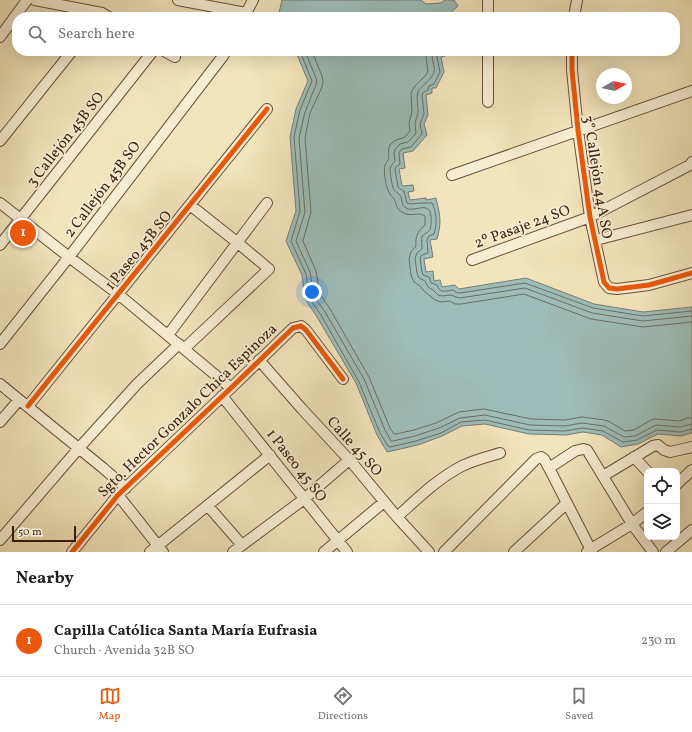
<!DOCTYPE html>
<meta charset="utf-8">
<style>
body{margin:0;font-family:Vollkorn,serif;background:#f6f6f6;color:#202124}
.controls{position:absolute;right:12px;bottom:12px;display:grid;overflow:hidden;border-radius:8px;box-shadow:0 4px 16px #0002}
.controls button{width:36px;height:36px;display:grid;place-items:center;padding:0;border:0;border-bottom:1px solid #e0e0e0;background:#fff;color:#202124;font:20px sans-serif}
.compass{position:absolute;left:596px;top:68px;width:36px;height:36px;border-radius:50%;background:#fff;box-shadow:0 4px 16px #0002;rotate:81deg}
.scale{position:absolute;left:12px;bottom:10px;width:64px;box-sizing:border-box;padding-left:4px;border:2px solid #3c1d0e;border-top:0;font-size:11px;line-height:14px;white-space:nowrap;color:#3c1d0e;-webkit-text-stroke:3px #f7edd3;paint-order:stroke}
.you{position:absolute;left:312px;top:292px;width:14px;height:14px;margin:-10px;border:3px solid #fff;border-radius:50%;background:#1a73e8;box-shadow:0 0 0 6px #1a73e833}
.badge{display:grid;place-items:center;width:26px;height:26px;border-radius:50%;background:#ea580c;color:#fff;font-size:13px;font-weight:700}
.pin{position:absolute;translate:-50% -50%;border:2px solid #fff;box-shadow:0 1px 4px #0006}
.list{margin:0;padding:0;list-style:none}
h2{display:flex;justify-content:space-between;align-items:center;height:52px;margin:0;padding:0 16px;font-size:17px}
h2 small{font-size:13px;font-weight:400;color:#757577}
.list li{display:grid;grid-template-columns:26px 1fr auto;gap:12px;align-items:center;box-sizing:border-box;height:72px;padding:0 16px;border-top:1px solid #e0e0e0}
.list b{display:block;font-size:15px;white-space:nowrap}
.list p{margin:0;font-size:13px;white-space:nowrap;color:#757577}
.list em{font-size:13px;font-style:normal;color:#757577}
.icon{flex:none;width:22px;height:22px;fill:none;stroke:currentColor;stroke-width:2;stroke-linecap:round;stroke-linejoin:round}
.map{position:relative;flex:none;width:692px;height:552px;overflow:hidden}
.search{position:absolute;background:#fff;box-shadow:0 4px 16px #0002;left:12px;right:12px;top:12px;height:44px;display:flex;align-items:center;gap:10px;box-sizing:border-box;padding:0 14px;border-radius:16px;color:#757577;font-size:15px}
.sheet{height:124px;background:#fff}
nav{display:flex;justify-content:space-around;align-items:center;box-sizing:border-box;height:56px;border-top:1px solid #e0e0e0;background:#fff;font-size:11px;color:#757577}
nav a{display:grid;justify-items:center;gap:2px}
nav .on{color:#ea580c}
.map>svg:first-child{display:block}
</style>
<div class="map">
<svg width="692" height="552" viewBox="0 0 692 552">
<rect width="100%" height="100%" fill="#f2e4bc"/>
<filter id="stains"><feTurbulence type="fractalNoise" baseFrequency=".005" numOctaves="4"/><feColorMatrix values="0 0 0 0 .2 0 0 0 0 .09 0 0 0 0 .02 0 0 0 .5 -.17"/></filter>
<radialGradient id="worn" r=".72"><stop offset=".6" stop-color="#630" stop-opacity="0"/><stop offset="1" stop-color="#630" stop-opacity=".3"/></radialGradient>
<!-- water -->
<path fill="#9dbdb8" stroke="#767d74" d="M282 0H421L426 4 441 3 445 0H454L458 6 449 14 435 16V17H278Z
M296 51H448V55L441 57 444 72 436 88H432V93L426 95 428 115 424 124 427 135 413 151 403 153 405 168 399 169 402 186 413 185 414 191 408 192 410 200 426 198V200L436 198C440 215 442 222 437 239L430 240 433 257 424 259 426 272 433 271 434 281 440 280 442 287 455 285 459 289 526 278 594 304 643 312 692 307V433L681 436 658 434 638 444 621 447 602 435 583 432 566 435 529 434 485 424 462 426 442 436 418 445 387 452 377 435 356 383 317 317 305 299 302 275 286 241 296 211 290 137 296 109 308 81 298 57Z"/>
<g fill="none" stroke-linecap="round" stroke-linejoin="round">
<!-- shore -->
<path stroke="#6c6d63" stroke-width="1" d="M300 51 312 81 300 110 294 137 300 211 291 241 306 274 309 298 321 315 359 382 380 433 388 446 390 447 416 441 441 433 461 422 485 420 529 430 565 431 582 428 603 431 623 442 637 440 657 430 680 432 692 429
M305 51 316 78 317 82 305 112 299 138 305 212 296 241 310 272 314 296 325 312 364 379 385 430 391 441H393L415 436 439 428 460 418 485 415 530 425 565 426 582 423 604 426 624 437 635 436 656 425 680 427 692 424
M312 51 322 76 323 82 322 87 310 113 305 138 311 212 303 241 316 271 320 294 330 309 369 377 390 428 394 434H396L414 430 436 423 459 412 484 409 531 419 565 420 582 417 605 420 610 422 625 431 634 430 651 420 655 419 679 421 688 418H692
M427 51 426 58 428 71 426 75 415 86 411 93 412 112 409 123 410 131C409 132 407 135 406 136 401 140 395 138 390 145 387 150 390 155 388 160 387 162 386 163 385 165 383 171 386 187 389 192 390 195 393 197 394 199 397 204 396 209 402 212 410 218 418 211 425 216V225C418 231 415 236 416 246L411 252 409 259 411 275 414 282 420 286 424 291 435 300 441 302 450 301 455 304H461L524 294 591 319 643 327 692 322
M434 51C429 59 436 65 434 72 431 81 421 85 418 92 416 97 418 105 418 111 418 115 416 119 415 123 415 126 416 130 416 133L408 142 400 144 396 148 394 152 395 161C393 163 391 166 390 169 390 173 392 187 394 190 396 192 398 193 399 194 403 198 400 204 406 208 412 212 425 204 429 210 432 213 432 228 429 231 427 233 424 233 422 237 421 240 422 245 422 249L417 253 415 258 417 273 419 278 425 281 428 287 433 290 438 295 442 296 451 295 456 297 460 298 525 288 592 313 643 321 692 316
M444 51 439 54 437 57 440 72 434 84 429 86 428 90 424 92 422 94 424 114 420 124 422 134 411 147 402 149 400 151 399 153 400 164 396 167 395 169 398 187 400 189 404 191 407 203C412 205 416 203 421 203 425 203 428 203 432 203 437 213 437 224 434 234L429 236 427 240 428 253 422 255 420 258 422 272 423 275 429 277 431 283 437 285C440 294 445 291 453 290L457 293H460L525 283 593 308 643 316 692 311"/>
<defs>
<path id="minor" d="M35 0 102 13 109 17
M178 0 246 13
M488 0V17
M244 17 253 0
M574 17 577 0
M0 37 27 0
M164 51 175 57
M488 51V102
M572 51V70L578 130 590 217 604 282 609 288 617 289 649 285 692 273
M0 141 72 51
M452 175 692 91
M0 203 69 257 118 294 231 388
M596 240 692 215
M0 245 153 51
M472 260 590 217 690 165 692 162
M168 335 267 203
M0 344 69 257 223 56 226 51
M185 348 269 269 238 243 190 205
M259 360 302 409 353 464 397 517 429 552
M0 384 103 468 126 488
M222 396 347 552
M28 406 267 109
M0 422 19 400
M634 457 647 471
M549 468 575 451 583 449 587 450 632 524 653 552
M603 476 653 446 658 445 664 450 670 452 692 447
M677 484 692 470
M118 495 163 552
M208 506 242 545
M397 517C417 499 437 479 462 466 474 460 487 457 500 453
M0 540 79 448 137 384 179 344
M72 552 118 495 231 388 293 328 301 326 306 330 343 379
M150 552 270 455
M233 552 304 499 349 460
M324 552 384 502
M444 552 536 459 541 457 544 459 549 468 592 552
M514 552 567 503
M587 552 591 549 632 524 647 512
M666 552 692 530"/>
</defs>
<!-- minor casing -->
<use href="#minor" stroke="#6a4f3a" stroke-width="12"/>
<!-- minor -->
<use href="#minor" stroke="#f7edd3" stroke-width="10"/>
<defs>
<path id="cycleway" d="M572 51V70L578 130 590 217 604 282 609 288 617 289 649 285 692 273
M28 406 267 109
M72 552 118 495 231 388 293 328 301 326 306 330 343 379"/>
</defs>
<!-- cycleway casing -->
<use href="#cycleway" stroke="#f7edd3" stroke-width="8"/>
<!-- cycleway -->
<use href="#cycleway" stroke="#e8590c" stroke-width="5"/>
</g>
<g text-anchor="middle" stroke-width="3.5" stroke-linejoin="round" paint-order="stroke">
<!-- street labels -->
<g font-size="15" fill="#3c1d0e" stroke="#f7edd3">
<text transform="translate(65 139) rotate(-52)" y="5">3 Callejón 45B SO</text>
<text transform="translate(598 177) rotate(81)" y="5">3° Callejón 44A SO</text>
<text transform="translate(102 189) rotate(-53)" y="5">2 Callejón 45B SO</text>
<text transform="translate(522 226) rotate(-20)" y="5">2º Pasaje 24 SO</text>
<text transform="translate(138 250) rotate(-51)" y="5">1 Paseo 45B SO</text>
<text transform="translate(187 410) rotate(-44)" y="5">Sgto. Hector Gonzalo Chica Espinoza</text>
<text transform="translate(355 446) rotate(48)" y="5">Calle 45 SO</text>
<text transform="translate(297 465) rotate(52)" y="5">1 Paseo 45 SO</text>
</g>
</g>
<rect width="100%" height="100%" filter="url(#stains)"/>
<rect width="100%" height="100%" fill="url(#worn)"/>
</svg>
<div class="controls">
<button><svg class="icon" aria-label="locate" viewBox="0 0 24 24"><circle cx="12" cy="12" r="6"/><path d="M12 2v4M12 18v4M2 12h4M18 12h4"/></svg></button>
<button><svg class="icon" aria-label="layers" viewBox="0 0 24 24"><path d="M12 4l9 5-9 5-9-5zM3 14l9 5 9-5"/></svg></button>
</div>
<svg class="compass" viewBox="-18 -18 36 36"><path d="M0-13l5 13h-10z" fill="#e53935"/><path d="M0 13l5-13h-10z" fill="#757577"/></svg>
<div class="scale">50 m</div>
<div class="you"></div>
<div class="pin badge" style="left:23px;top:233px">1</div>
<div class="search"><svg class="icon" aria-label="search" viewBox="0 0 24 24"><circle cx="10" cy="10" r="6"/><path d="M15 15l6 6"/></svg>Search here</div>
</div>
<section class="sheet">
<h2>Nearby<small></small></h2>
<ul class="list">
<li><span class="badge">1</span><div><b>Capilla Católica Santa María Eufrasia</b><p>Church · Avenida 32B SO</p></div><em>230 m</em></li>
</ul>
</section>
<nav>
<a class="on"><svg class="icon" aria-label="map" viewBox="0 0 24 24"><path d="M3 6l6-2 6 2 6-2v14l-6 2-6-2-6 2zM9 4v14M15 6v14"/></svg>Map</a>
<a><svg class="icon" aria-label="directions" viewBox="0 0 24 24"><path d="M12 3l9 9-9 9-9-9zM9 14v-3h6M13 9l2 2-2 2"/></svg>Directions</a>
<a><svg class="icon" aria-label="saved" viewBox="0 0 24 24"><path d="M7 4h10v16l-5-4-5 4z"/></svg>Saved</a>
</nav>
